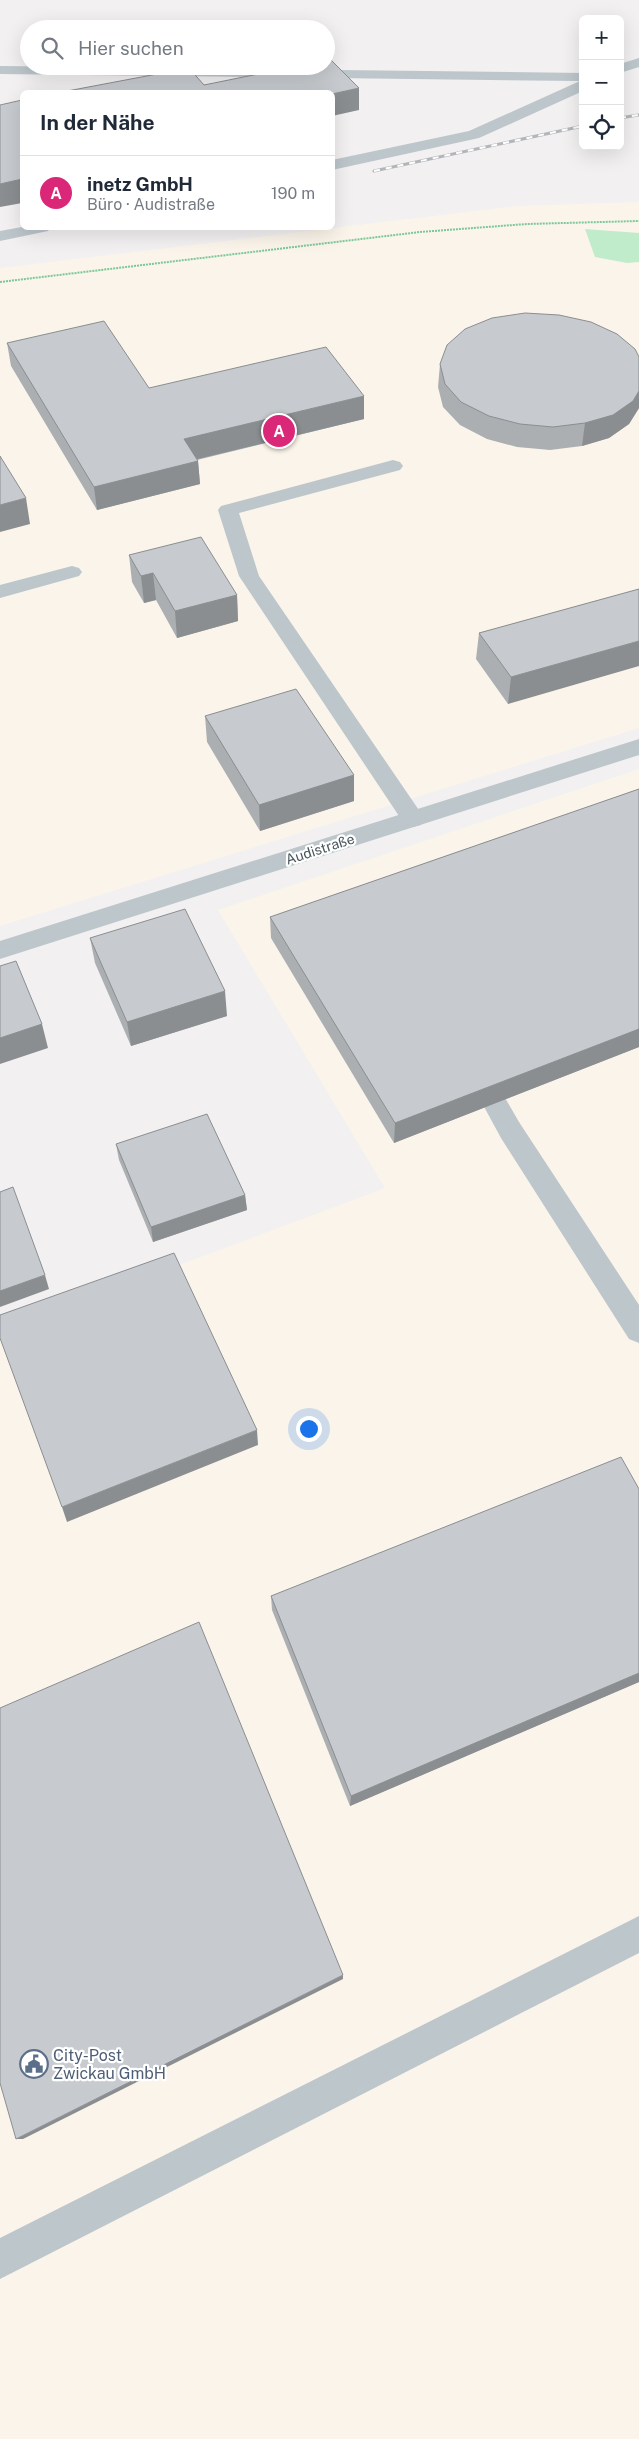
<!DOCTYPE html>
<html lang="de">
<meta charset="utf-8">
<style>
body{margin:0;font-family:"Public Sans",sans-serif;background:#f2f2f3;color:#1f2937}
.controls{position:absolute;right:15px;top:15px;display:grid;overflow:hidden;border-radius:8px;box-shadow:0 5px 20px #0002}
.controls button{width:45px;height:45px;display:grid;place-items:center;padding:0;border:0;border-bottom:1px solid #e0e1e3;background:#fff;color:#1f2937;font:25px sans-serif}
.you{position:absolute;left:308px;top:1428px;width:18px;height:18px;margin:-12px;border:4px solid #fff;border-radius:50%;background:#1a73e8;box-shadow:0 0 0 8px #1a73e833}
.badge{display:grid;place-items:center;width:32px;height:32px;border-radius:50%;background:#db2777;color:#fff;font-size:16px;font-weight:700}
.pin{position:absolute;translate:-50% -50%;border:2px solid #fff;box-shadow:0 1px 5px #0006}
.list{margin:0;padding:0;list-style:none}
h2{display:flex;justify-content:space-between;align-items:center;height:65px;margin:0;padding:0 20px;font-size:21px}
h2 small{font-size:16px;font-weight:400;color:#747a83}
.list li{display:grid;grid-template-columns:32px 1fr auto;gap:15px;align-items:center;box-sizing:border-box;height:75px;padding:0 20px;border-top:1px solid #e0e1e3}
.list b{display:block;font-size:19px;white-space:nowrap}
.list p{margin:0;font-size:16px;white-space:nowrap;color:#747a83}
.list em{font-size:16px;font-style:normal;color:#747a83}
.icon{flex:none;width:28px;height:28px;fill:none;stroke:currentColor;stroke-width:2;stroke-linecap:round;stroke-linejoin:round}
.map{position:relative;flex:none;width:639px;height:2439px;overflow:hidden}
.search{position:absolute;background:#fff;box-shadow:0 5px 20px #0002;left:20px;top:20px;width:315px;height:55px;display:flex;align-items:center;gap:12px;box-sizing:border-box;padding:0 18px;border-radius:28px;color:#747a83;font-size:19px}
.panel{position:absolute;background:#fff;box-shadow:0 5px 20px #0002;left:20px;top:90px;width:315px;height:140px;border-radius:8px}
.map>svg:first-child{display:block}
</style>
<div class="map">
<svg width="639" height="2439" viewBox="0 0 639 2439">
<rect width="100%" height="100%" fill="#f2f0f0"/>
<!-- commercial -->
<path fill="#fbf4ea" d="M639 202V728L0 926V268L516 206Z
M639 769V2439H0V1332L385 1188 218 910Z"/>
<!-- green -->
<path fill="#c1eccb" d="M585 229 639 233V262L627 263 595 257Z"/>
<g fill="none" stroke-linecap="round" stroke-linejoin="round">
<!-- path -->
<path stroke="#7bc897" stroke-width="2" stroke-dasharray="2 1" stroke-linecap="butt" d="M0 282 420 232 527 224 639 221"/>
<!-- service -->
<path fill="#bcc6cb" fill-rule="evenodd" d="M639 58V67L620 73V64Z
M0 66 583 73V91L479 138 332 170V160L469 131 580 81 0 74Z
M22 227V228H50L48 231 0 241V231Z
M393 460 400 462 403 466 400 470 239 513 259 576 425 819 421 825 413 827 405 825 239 576 218 510 221 506Z
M72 566 79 568 82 572 79 576 0 598V585Z
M495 1092 504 1096 519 1122 639 1305V1343L629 1339 501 1138 482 1103 486 1096Z
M639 1916V1953L0 2279V2238Z"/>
<!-- minor -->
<path fill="#bcc6cb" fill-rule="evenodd" d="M639 739V755L0 959V941Z"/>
<defs>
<path id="rail" d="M620 118 638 115
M374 171 583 126"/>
</defs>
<!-- rail casing -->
<use href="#rail" stroke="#b2b6b9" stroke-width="3"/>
<!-- rail -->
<use href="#rail" stroke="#fff" stroke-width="2" stroke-dasharray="6" stroke-linecap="butt"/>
</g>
<!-- wall -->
<path fill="#abafb2" d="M7 343 149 388 364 419 197 460 198 461 200 484 97 510 11 366Z
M639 357V408L629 424 609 438 582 446 550 450 517 447 487 439 460 425 443 407 438 387 440 364Z
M129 555 237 595 238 621 177 638 156 600 144 603 132 582Z
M639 589 508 704 476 659 479 633Z
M205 716 354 775V801L260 831 207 742Z
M639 789V1047L394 1143 271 938 270 917Z
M90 938 227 1016 131 1046 95 963Z
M116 1144 245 1195 247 1210 153 1242 119 1160Z
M639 1489V1682L350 1806 272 1610 271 1596Z"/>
<!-- shaded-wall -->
<path fill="#8b8e91" d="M359 88V110L332 116V94Z
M22 179V203L0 207V184Z
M639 391V408L629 424 609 438 582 446 585 423Z
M364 396V419L185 462 184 439Z
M198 461 200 484 97 510 94 487Z
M26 498 30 524 0 532V505Z
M153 573 156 600 144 603 141 576Z
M237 595 238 621 177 638 175 611Z
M639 641V666L508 704 511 677Z
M354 775V801L260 831 259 805Z
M225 991 227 1016 131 1046 127 1022Z
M42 1024 48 1048 0 1064V1038Z
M639 1029V1047L394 1143 395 1123Z
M245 1195 247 1210 153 1242 151 1227Z
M45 1275 49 1289 0 1307V1291Z
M257 1430 258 1445 67 1522 62 1507Z
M639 1673V1682L350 1806 351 1796Z
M343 1975V1979L23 2139H16Z"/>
<!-- building -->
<path fill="#c7cbcf" stroke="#8b8e91" d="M331 60 359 88 332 94V92H62L189 68 204 85 298 66H326V61Z
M22 100V179L0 184V105Z
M525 313 559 315 591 322 617 334 635 349 639 357V391L633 401 613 415 585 423 553 427 520 424 489 416 461 402 445 384 440 364 447 345 465 329 492 318Z
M104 321 149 388 326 347 364 396 184 439 198 461 94 487 7 343Z
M0 456 26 498 0 505Z
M201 537 237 595 175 611 153 573 141 576 129 555Z
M639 589V641L511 677 479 633Z
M296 689 354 775 259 805 205 716Z
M639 789V1029L395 1123 270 917Z
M185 909 225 991 127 1022 90 938Z
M16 961 42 1024 0 1038V966Z
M207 1114 245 1195 151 1227 116 1144Z
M13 1187 45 1275 0 1291V1192Z
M174 1253 257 1430 62 1507 0 1338V1315Z
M621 1457 639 1489V1673L351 1796 271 1596Z
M199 1622 343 1975 16 2139 0 2083V1708Z"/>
<!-- icons -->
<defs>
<symbol id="civic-ring" viewBox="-11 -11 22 22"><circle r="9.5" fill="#fff" stroke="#5c6f8a" stroke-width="1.5"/><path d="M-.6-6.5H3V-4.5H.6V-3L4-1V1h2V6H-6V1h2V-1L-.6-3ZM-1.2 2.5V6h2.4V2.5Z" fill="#5c6f8a"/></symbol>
</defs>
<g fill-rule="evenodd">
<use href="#civic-ring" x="18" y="2048" width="32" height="32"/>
</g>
<g text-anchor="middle" stroke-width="4.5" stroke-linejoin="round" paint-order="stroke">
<!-- street labels -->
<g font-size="14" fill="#49565c" stroke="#fff">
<text transform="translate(320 849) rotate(-18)" y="5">Audistraße</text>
</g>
<!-- near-service labels -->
<g font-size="16" fill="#4e5e75" stroke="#fff" text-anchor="start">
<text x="53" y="2061">City-Post<tspan x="53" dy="18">Zwickau GmbH</tspan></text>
</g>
</g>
</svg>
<div class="controls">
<button>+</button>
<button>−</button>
<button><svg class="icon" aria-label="locate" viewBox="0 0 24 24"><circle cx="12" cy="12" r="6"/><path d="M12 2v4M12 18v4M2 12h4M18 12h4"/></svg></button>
</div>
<div class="you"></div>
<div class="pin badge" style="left:279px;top:431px">A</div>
<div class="search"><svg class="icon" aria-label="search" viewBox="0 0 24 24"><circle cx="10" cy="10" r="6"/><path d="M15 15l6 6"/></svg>Hier suchen</div>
<section class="panel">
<h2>In der Nähe<small></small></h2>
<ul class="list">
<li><span class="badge">A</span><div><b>inetz GmbH</b><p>Büro · Audistraße</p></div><em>190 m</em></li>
</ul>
</section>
</div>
